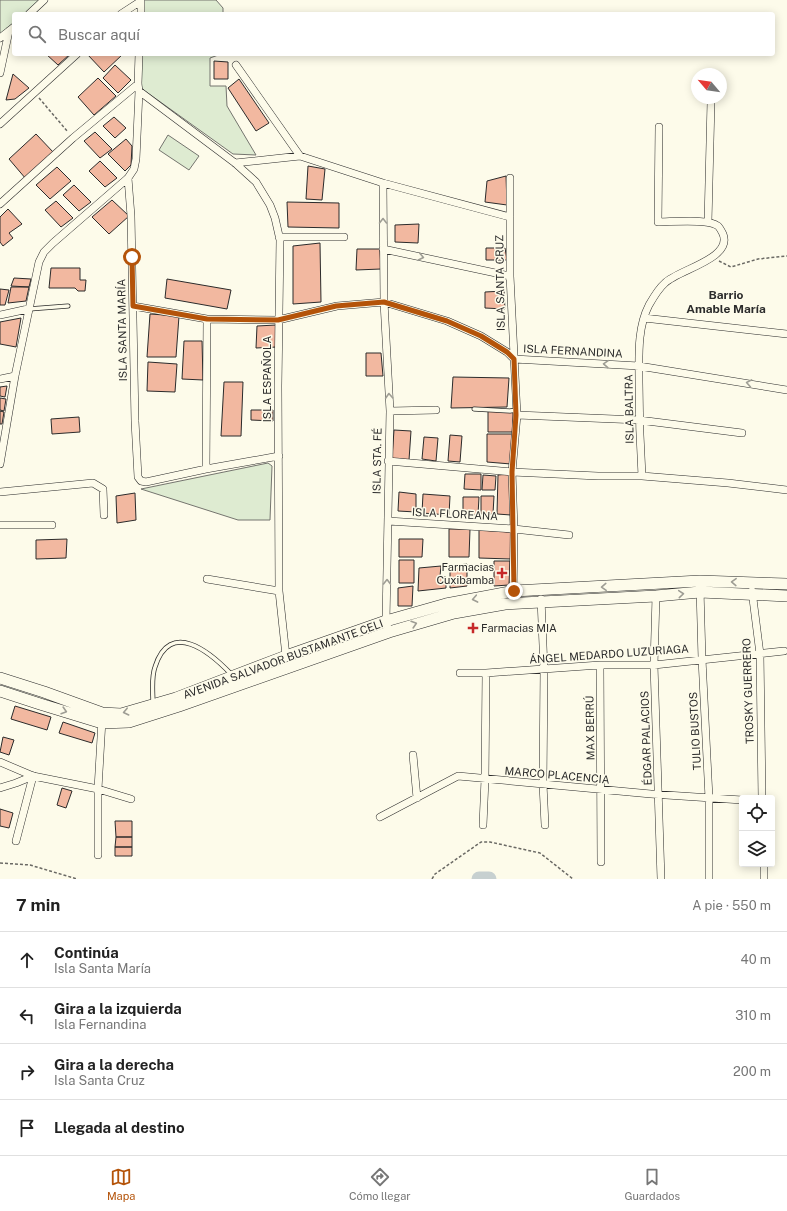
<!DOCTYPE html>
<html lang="es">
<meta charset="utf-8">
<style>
body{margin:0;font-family:"Public Sans",sans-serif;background:#f2f2f2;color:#222}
.controls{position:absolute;right:12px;bottom:12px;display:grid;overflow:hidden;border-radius:4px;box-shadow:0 2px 10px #0003}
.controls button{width:36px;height:36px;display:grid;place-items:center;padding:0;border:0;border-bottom:1px solid #e0e0e0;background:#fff;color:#222;font:20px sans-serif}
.compass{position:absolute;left:691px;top:68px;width:36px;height:36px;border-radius:50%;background:#fff;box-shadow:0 2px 10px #0003;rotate:299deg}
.stop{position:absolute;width:12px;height:12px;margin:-9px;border:3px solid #b45309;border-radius:50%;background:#fff}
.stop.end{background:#b45309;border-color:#fff;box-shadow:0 1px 4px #0008}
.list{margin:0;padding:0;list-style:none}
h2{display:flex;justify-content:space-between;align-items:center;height:52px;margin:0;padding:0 16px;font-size:17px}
h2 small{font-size:13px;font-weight:400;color:#767676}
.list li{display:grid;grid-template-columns:26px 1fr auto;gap:12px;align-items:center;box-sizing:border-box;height:56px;padding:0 16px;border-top:1px solid #e0e0e0}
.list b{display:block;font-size:15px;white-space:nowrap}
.list p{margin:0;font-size:13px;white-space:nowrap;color:#767676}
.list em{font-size:13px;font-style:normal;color:#767676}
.icon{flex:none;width:22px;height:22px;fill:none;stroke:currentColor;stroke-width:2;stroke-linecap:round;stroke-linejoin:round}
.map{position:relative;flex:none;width:787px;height:879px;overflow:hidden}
.search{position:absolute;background:#fff;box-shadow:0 2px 10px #0003;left:12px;right:12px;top:12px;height:44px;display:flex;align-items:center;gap:10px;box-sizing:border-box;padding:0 14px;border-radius:4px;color:#767676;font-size:15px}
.sheet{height:276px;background:#fff}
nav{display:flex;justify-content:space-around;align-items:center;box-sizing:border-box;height:56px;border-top:1px solid #e0e0e0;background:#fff;font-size:11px;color:#767676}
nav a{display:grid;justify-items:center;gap:2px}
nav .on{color:#b45309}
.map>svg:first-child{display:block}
</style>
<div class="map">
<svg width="787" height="879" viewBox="0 0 787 879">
<rect width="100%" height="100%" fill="#fdfbea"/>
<!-- green -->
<path fill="#deebd1" stroke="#74746e" d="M0 0H44L29 14H14V27L0 38Z
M143 0H216L223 8V14H142Z
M141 54H221L210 58V86H226L227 106 256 155 233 154 145 91 141 87Z
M168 135 199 156 189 170 159 150Z
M268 463 272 466 270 520H238L141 489Z"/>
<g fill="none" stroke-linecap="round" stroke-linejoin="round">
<!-- river -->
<path stroke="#c7d0d0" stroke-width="15" d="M479 879H489"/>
</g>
<!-- building -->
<path fill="#f2b8a0" stroke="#2b2b2b" d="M46 54H70L58 65Z
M87 54H123L104 72Z
M214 61 228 62V79H214Z
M115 65 131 80 118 93 103 78Z
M13 74 29 88 15 99 6 100Z
M98 78 116 96 94 115 78 97Z
M239 79 269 123 256 131 228 88Z
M114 117 126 128 115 138 103 126Z
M95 132 112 149 100 158 84 141Z
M36 134 54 153 26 179 9 159Z
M126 139 132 146 131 165 125 171 108 154Z
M100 161 117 178 105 187 89 171Z
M308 166 325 169 322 200 306 199Z
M57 167 71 181 50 199 36 185Z
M506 176 507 205 485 202 487 181Z
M74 185 91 202 79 211 63 195Z
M112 200 129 216 109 234 92 217Z
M56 201 73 218 61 227 45 210Z
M287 202 339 203V228L288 227Z
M8 209 22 224 9 233 13 238 3 246 0 242V217Z
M419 224 418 243 395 242V225Z
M320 243 321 302 293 304V246Z
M486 248H505L507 260H486Z
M357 249H380L381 269 356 270Z
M51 268H80V280H86L85 291H78L75 288H49Z
M14 278 31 279 29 287 11 286Z
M167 279 231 290 227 309 165 298Z
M11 287H29L26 301 8 303Z
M0 289 9 290 5 305H0Z
M504 291 505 309 485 308V292Z
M150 314 179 316 176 357H147Z
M21 318 16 347 0 344V322Z
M276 325 277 347 256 348 257 326Z
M184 341H202L203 380 182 379Z
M366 353H381L383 376H366Z
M148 362 177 364 175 392 147 391Z
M453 377 509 378 507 407 451 408Z
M224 382H243L241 436H221Z
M7 386 5 397 0 396V387Z
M0 398 6 399 4 411 0 410Z
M251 410H273V421L251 420Z
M0 411 4 412 2 424H0Z
M488 411 513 412V432H488Z
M79 417 80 432 52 434 51 419Z
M394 430 411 431 409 460 392 458Z
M487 434H512L511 464 487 462Z
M450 435 462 436 460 462 448 461Z
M424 437 438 438 436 461 422 459Z
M465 474H481V490L464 489Z
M510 474 511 515 497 514 498 475Z
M483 475 496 476 495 490H482Z
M399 492 416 494V512L398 511Z
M135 493 136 520 117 523 116 496Z
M423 494 450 496 449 515 422 513Z
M481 496H494L493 514H481Z
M463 497H479L478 515 463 514Z
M449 529H470L469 557H449Z
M479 530 511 532V559L479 558Z
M67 539 66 558 36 559V540Z
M399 539H423L422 557H399Z
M399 560H414V583H399Z
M494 561H510L509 585 494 586Z
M467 564V586L450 588V566Z
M441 566 440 576 446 577V588L418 591 419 568Z
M413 586 412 606H398V588Z
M15 706 51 717 47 730 11 719Z
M63 722 95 733 92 743 59 733Z
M3 737 14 740 9 755 0 752Z
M62 788 72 791 66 808 57 805Z
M0 809 13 813 9 828 0 826Z
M115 821H132V837H116Z
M116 837H132V847H115Z
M115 847H132V856H115Z"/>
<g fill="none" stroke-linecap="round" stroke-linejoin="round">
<defs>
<path id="lane" d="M29 309 68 306
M474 409 510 411 516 410
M153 704C153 692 151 678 155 667 170 619 210 652 231 674"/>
<path id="street" d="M29 14 44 0
M121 14 141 1V14
M0 38 14 27
M236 65 300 156
M0 73 9 31
M139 91 235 163 256 182 270 205 275 218 280 240 278 386 279 591 286 656
M0 124 77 54
M235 163 300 156 383 183 510 217
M128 178 131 216 135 421 138 477 141 481 146 482 206 469 279 456
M510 178V276L517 415 512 472 514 529 513 604
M383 183 384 302 390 411 386 621 389 632
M0 204 73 138 138 84
M708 222 711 102
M279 237H344
M383 249 510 276
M133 306 207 319 278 320 337 306 384 302 447 321 481 336 507 352 514 359 639 366 787 390
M0 315 28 309
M644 318 787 334
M0 379 15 376
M390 411 436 410
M517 415 639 420 742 433
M388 461 512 472 598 476H642L728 483 787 490
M0 464 15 376 39 262 44 252 53 243 128 178 134 169 136 159 139 91 138 84 139 54
M206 469 207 319
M642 476C640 445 639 414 639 382 639 357 637 328 649 305 653 298 659 288 665 283 677 270 733 259 723 234 722 232 720 228 718 226 708 218 672 222 658 222L659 127
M0 492 93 483 103 489 104 515
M388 521 514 529 569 535
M0 525H52
M207 579 279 591
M700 589 702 659 709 798V879
M752 591 760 654 762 798
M656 596 654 665 661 879
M541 599 544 669 543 784 545 825
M600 665 601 862
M460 673H486L600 665H654L784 651
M413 755 417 798
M0 762 33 776
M0 788 16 783 33 776
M380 817 458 776 651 794 742 800
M483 825 485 779 486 673
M16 841 33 776 98 789 102 720
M98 855V789L131 799
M764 864V879"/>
<path id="secondary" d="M0 678 44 692 102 713 121 714 176 698 286 656 386 621 446 604 514 591 700 581 787 584
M0 691 40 704 102 723 129 722 179 706 389 632 454 613 505 604 656 596 700 592 787 596"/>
</defs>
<!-- lane casing -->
<use href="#lane" stroke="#2b2b2b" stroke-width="5"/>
<!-- street casing -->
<use href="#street" stroke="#2b2b2b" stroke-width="8"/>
<!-- secondary casing -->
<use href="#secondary" stroke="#2b2b2b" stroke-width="12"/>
<!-- path -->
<path stroke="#6a6964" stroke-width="1.5" stroke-dasharray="3 2" stroke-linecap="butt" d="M39 98 68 132
M719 261 731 267 758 259 787 256
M0 863 30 865 77 879
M432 879 435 874 481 842H490L540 853 573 879"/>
<!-- lane -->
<use href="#lane" stroke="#fdfbea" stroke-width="3.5"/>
<!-- street -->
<use href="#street" stroke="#fdfbea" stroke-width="7"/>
<!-- secondary -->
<use href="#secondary" stroke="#fdfbea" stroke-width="11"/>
</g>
<!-- one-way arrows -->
<defs><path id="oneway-chevron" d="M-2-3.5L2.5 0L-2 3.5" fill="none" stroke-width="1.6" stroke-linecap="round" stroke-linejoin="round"/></defs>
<g stroke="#9e9d94">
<use href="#oneway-chevron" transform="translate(383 221) rotate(-90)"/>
<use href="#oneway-chevron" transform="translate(421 257) rotate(12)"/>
<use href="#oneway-chevron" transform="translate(606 364) rotate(-177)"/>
<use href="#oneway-chevron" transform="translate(749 383) rotate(-170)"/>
<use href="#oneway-chevron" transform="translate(389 396) rotate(-93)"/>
<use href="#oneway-chevron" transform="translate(387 582) rotate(-89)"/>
<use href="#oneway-chevron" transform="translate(734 582) rotate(-178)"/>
<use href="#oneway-chevron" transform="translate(604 587) rotate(177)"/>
<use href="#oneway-chevron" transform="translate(681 594) rotate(-5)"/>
<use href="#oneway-chevron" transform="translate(475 599) rotate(169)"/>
<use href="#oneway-chevron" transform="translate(414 624) rotate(-17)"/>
<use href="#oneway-chevron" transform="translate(64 711) rotate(17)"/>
<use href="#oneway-chevron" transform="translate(126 712) rotate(167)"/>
</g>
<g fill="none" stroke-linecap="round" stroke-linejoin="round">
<!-- route -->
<path stroke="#b45309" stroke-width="5" d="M132 257 133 306 207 319 278 320 336 306 384 302 447 321 481 336 507 352 514 359 516 415 512 472 514 591"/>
</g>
<!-- markers -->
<g fill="#c62828" stroke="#fdfbea" stroke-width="1.5">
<path d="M500 567h4v4h4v4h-4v4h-4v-4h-4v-4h4z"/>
<path d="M471 622h4v4h4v4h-4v4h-4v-4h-4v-4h4z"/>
</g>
<g text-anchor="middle" stroke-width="3" stroke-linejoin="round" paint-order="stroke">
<!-- street labels -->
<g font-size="11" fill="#2b2b2b" stroke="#fdfbea">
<text transform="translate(500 283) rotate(-91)" y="4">ISLA SANTA CRUZ</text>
<text transform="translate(122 330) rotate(-91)" y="4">ISLA SANTA MARÍA</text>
<text transform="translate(573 351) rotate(3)" y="4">ISLA FERNANDINA</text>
<text transform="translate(267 379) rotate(-90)" y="4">ISLA ESPAÑOLA</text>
<text transform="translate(629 409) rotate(-91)" y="4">ISLA BALTRA</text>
<text transform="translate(377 461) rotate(-89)" y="4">ISLA STA. FÉ</text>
<text transform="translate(455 514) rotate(3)" y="4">ISLA FLOREANA</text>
<text transform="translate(609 654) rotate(-4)" y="4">ÁNGEL MEDARDO LUZURIAGA</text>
<text transform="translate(283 659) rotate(-20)" y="4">AVENIDA SALVADOR BUSTAMANTE CELI</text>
<text transform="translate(748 691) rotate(-92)" y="4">TROSKY GUERRERO</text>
<text transform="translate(590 728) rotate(-91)" y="4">MAX BERRÚ</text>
<text transform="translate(695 731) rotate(-93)" y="4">TULIO BUSTOS</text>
<text transform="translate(646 738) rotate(-92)" y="4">ÉDGAR PALACIOS</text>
<text transform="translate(557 775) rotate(5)" y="4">MARCO PLACENCIA</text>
</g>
<!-- poi labels -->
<g font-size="11" fill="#2b2b2b" stroke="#fdfbea" text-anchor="end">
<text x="494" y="571">Farmacias<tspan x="494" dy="13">Cuxibamba</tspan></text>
<text x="481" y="632" text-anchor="start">Farmacias MIA</text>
</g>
<!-- neighbourhood labels -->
<g font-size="12" font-weight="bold" fill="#2b2b2b" stroke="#fdfbea">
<text x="726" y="299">Barrio<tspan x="726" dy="14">Amable María</tspan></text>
</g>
</g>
</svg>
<div class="controls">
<button><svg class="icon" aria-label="locate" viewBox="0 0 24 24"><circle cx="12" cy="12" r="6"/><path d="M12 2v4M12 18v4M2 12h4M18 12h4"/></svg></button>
<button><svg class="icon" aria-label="layers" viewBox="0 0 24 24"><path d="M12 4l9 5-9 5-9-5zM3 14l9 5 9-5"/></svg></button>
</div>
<svg class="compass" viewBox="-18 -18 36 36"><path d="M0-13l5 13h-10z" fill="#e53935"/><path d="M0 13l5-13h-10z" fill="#767676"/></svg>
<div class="stop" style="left:132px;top:257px"></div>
<div class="stop end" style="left:514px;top:591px"></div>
<div class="search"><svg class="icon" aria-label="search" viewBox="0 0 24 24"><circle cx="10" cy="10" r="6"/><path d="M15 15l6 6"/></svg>Buscar aquí</div>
</div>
<section class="sheet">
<h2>7 min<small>A pie · 550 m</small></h2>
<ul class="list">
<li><svg class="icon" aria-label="ahead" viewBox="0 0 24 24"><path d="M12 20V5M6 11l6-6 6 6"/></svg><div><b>Continúa</b><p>Isla Santa María</p></div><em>40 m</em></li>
<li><svg class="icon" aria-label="left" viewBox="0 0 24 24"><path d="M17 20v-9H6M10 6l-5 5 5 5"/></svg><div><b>Gira a la izquierda</b><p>Isla Fernandina</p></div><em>310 m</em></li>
<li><svg class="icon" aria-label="right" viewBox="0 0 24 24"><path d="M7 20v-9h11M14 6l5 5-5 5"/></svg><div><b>Gira a la derecha</b><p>Isla Santa Cruz</p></div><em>200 m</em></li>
<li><svg class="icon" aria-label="arrive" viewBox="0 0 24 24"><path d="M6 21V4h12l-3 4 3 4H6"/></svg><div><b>Llegada al destino</b></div></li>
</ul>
</section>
<nav>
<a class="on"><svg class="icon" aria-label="map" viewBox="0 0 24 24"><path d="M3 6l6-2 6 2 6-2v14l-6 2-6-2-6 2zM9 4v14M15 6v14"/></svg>Mapa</a>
<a><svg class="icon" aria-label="directions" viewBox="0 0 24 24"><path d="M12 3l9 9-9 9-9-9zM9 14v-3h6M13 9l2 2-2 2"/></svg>Cómo llegar</a>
<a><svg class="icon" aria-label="saved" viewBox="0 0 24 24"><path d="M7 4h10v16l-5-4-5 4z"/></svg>Guardados</a>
</nav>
